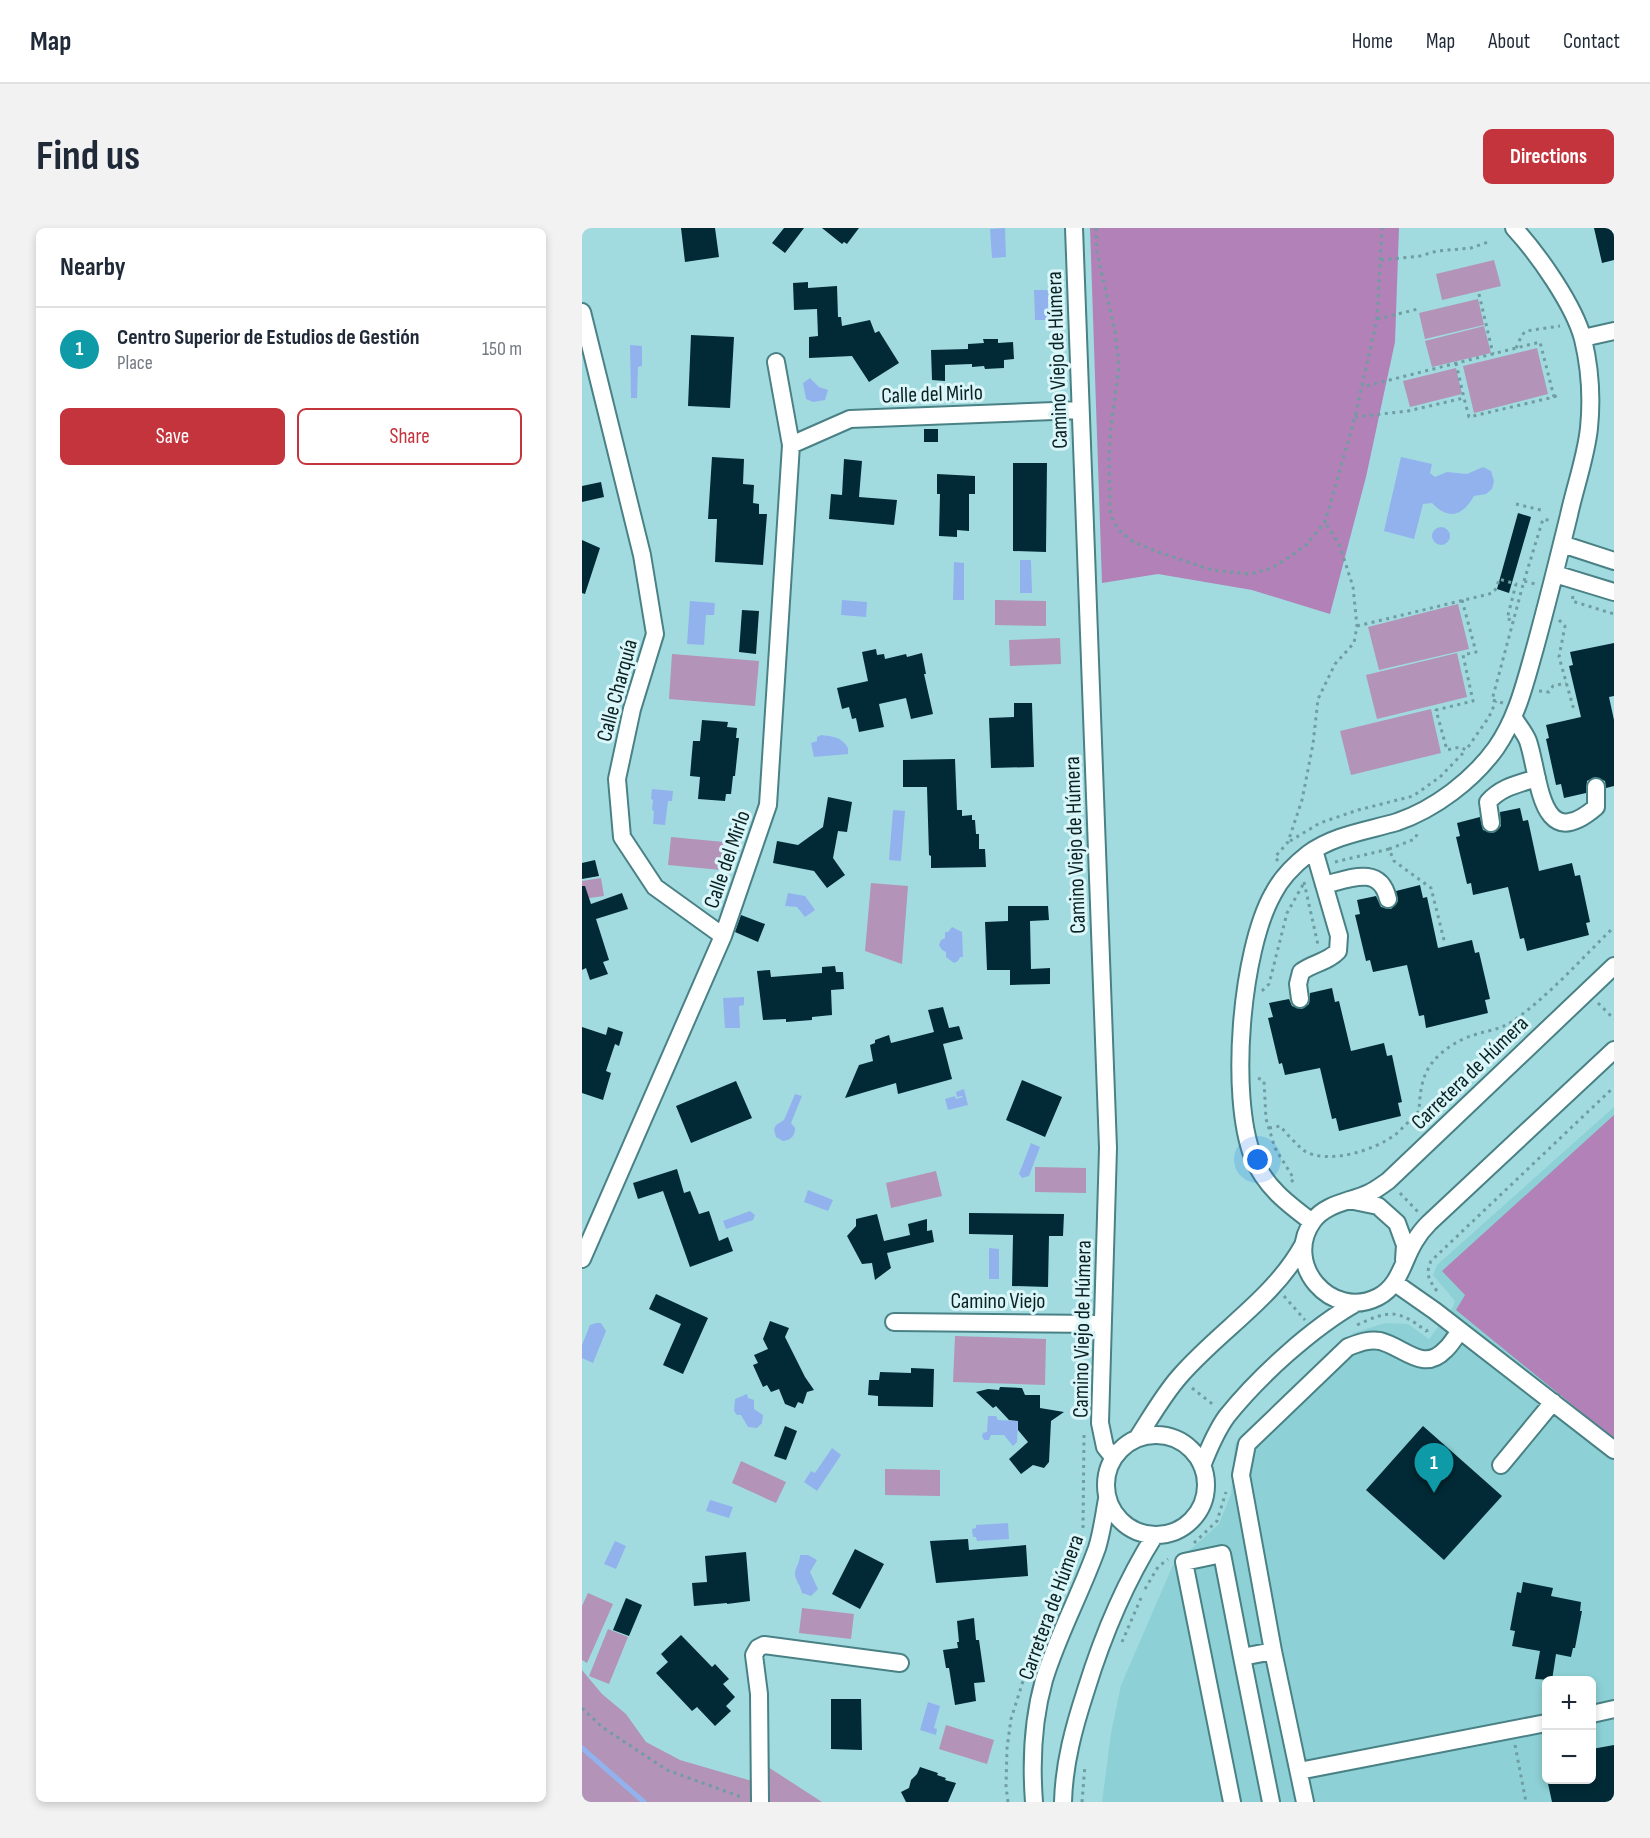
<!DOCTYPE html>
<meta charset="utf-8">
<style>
body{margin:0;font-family:"Sofia Sans Condensed",sans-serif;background:#f2f2f3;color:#1f2937}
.controls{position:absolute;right:18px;bottom:18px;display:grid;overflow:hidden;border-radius:9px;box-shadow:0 3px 9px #0003}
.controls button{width:54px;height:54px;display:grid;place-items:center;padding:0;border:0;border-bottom:2px solid #e0e1e3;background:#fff;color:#1f2937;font:30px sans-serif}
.you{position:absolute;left:676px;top:932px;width:21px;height:21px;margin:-15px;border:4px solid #fff;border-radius:50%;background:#1a73e8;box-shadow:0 0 0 9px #1a73e833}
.badge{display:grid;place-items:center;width:39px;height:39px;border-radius:50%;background:#c4343d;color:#fff;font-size:20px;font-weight:700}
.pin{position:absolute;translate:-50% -50px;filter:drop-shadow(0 2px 3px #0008)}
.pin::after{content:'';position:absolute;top:32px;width:21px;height:18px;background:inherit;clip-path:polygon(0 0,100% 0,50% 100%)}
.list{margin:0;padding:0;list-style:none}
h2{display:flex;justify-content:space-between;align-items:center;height:78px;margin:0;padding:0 24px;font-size:26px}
h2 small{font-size:20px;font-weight:400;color:#747a83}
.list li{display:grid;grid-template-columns:39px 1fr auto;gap:18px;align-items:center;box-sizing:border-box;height:84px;padding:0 24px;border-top:2px solid #e0e1e3}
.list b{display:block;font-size:22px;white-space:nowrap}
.list p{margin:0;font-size:20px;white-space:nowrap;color:#747a83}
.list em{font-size:20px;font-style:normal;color:#747a83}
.actions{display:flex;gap:12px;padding:18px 24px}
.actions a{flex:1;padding:14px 0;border:2px solid #c4343d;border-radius:9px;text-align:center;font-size:21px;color:#c4343d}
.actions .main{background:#c4343d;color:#fff}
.map{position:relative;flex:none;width:1032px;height:1574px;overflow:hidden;border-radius:9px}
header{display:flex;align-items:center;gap:36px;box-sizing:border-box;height:84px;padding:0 30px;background:#fff;border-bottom:2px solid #e0e1e3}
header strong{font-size:28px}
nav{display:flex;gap:33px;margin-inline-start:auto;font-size:21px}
.intro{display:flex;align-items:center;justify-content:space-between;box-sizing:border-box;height:144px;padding:0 36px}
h1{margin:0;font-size:42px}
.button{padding:15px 27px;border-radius:9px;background:#c4343d;color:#fff;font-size:21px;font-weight:700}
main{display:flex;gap:36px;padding:0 36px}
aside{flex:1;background:#fff;border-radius:9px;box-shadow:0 3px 9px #0003}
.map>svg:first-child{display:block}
</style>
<header>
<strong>Map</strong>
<nav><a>Home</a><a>Map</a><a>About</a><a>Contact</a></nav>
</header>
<div class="intro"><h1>Find us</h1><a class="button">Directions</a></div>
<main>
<aside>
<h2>Nearby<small></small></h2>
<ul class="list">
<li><span class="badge" style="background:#0f9aa8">1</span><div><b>Centro Superior de Estudios de Gestión</b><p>Place</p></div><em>150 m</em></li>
</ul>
<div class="actions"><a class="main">Save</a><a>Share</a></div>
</aside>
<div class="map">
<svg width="1032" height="1574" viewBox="0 0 1032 1574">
<rect width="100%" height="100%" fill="#a1dbe0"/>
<!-- built -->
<path fill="#8dd1d6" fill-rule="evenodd" d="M1032 879V1574H520L529 1505 539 1457 591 1337 637 1296 649 1266 653 1216 771 1105 803 1095 826 1096 847 1111 871 1079 873 1073 851 1047 855 1037ZM964 1452H1010V1552H964Z"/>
<!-- green -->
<path fill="#b393b7" d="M912 32 919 58 860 72 854 46Z
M896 71 902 97 843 111 837 85Z
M902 98 909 125 850 139 843 113Z
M955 120 966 166 892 185 881 138Z
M874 140 880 166 828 179 821 153Z
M413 372 464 373V398L413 397Z
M876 376 887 421 797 442 786 399Z
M478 410 479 436 428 438 427 412Z
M875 425 885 469 795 491 784 447Z
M90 426 177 433 173 478 87 471Z
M849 481 859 525 769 547 758 503Z
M89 609 142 614 139 642 86 637Z
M19 650 22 668 0 671V653Z
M289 655 326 658 320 736 283 723Z
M453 939 504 940V965L453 964Z
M354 943 360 968 309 980 304 955Z
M373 1108 464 1111 463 1157 371 1154Z
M159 1233 204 1254 194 1275 150 1255Z
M303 1241 358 1242V1268L303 1267Z
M6 1365 31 1376 5 1435 0 1432V1378Z
M220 1380 272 1386 269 1411 217 1405Z
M26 1401 46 1409 27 1456 7 1448Z
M0 1442 20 1466 44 1486 64 1514 98 1532 170 1553 186 1539 240 1574H0Z
M364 1497 412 1512 405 1536 357 1521Z"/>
<!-- forest -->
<path fill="#b181b7" d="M508 0H817L813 114 784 249 748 386 670 362 576 346 520 355Z
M1032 887V1211L874 1082 883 1067 860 1043Z"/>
<!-- water -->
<path fill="#92b2ee" d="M423 0 424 29 410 30 408 1Z
M452 62H466V92H453Z
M48 117 60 118V138L56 139 55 170H49Z
M228 150 237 159 246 162 243 172 231 174 224 171 221 155Z
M819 229 850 236 848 245 853 249 865 244 885 246 901 239 909 243 912 253 910 261 904 266 892 268C880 289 866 292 850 275L841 276 832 311 802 303Z
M850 308a9 9 0 1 1 18 0a9 9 0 1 1-18 0Z
M438 332H449L450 365H438Z
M372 334 382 335V372H371Z
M260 372 285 374 284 389 259 387Z
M108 373 133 375 132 387H124L122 417 105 416Z
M239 507C250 508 260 509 266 520V526L232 529 229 515 235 513V509Z
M70 561 91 563 90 573H86L83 597 71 596 72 583 70 582 71 572 69 571Z
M311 582 323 583 319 633 307 632Z
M206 665 223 668 233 682 223 689 215 679 203 678Z
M370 699 380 704 381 729H378L376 733 372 735 364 729V724L360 722 357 717 359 712 363 710V704H366Z
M162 769V777L157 778 158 800H143L141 770Z
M382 861 386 877 366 882 363 871 373 868 374 871 381 869 380 868 375 869 374 864Z
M213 866 220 868 209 895 213 900C213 908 209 912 201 913L194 909 192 901 194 897 202 892Z
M449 915 458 919 447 948 440 950 437 946Z
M226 962 251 972 246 983 222 974Z
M168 983 173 987 171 992 144 1001 141 993Z
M407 1020 417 1021V1051H407Z
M14 1095H19L24 1103 11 1135 0 1130V1117L8 1097Z
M165 1166 166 1170 172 1172V1181L181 1187 180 1195 175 1200 166 1199 159 1187H155L152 1183 153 1171Z
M406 1188H414L416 1192 436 1193 435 1214 431 1218 422 1207H409L407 1212H402L400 1208 401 1205 405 1204Z
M250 1220 259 1227 235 1263 222 1254 229 1243 233 1245Z
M128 1272 151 1279 147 1290 124 1283Z
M426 1295 427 1311 395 1313 394 1309H391L390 1301 394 1300V1297Z
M33 1313 44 1318 34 1341 22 1336Z
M218 1327H226L235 1332 228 1344 236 1361 229 1368 220 1365C219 1358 213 1352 213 1346 213 1339 218 1335 218 1327Z
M346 1474 358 1478 352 1500 355 1501 354 1507 338 1502Z"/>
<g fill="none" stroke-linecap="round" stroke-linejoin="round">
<!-- stream -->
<path stroke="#92b2ee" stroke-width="5" d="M0 1520 62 1574"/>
</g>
<!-- building -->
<path fill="#022a36" d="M99 0H133L137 29 103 34Z
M202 0H222L203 25 190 15Z
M240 0H277L265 16 262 14 260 16Z
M1012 0H1032V32L1020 35Z
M226 54V60L255 58 256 89H259L260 98 288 92 293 105 297 103 317 135 287 154 270 128 227 130V109L236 108 235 81 212 82 211 55Z
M109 107 152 109 148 180 106 178Z
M401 111H416V115L431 114 432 131 422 132V140L403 141 402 138 390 139V136L363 137V153L350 152 349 122 386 121V116L402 115Z
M342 201H356V214H342Z
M130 229 162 231 161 256 172 257 171 275 177 276V286H185L181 337 133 334 135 291H126Z
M262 231 280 233 277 269 315 272 312 297 247 291 249 266 260 267Z
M431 235H465L464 324 431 323Z
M355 246 393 248V266H387V303L375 302V309L357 308 358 266H355Z
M19 254 22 269 0 274V258Z
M936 285 949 289 927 365 915 361Z
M0 312 18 320 3 366 0 365Z
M160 382 177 383 174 426 157 424Z
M1032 415V468L1027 469 1032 492V558L1024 560 1023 553 1013 549 1005 553 1004 565 982 570 979 556 974 557 964 511 967 510 964 497 999 489 987 438 991 437 988 424Z
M294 421 295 427 302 426 303 431 324 426 325 429 340 425 344 446H342L351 486 329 491 324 470 297 476 302 499 277 504 274 490 270 491 267 479 260 481 255 460 286 453 280 424Z
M432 475H450L452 539 409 540 407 490 432 489Z
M120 492 146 494 145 499 155 500 154 510H157L153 548H151L149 566H144L143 573 116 571 118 549 108 548 111 513H118Z
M373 531 375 582H380V588L390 587V592H393L394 606H397V621H403L404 639 349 640V628L347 627 345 559H321V532Z
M246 569 270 574 265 604 256 603 251 630 263 647 245 660 232 643 191 635 195 613 216 617 241 599Z
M938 580 941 593 946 592 957 643 990 635 993 648 998 647 1008 694 1004 695 1007 707 945 723 942 710 938 711 926 659 891 667 889 655 885 656 874 609 878 608 875 595 898 589 901 602 911 605 919 598 918 584Z
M13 632 17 648 0 651V635Z
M838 657 841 670 845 669 856 720 890 712 893 725 897 724 908 771 903 772 906 785 844 800 842 787 837 788 825 737 791 744 788 732 784 733 773 687 778 686 775 672 794 668 799 679 809 681 816 673 814 663Z
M0 658H3L9 676 40 665 46 681 14 691 27 732 21 734 26 746 8 752 4 740 0 742Z
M426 678H466L467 692 448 693 449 741 468 740V756L428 757V742H405L403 694 426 693Z
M159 687 183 696 176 714 153 704Z
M253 738 254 744H261L262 761 249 762 250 787 230 789V792L204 794V791L181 792 175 743 188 742 189 749 240 745V739Z
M750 760 753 774 757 773 769 823 802 815 805 828 810 827 820 874 816 875 819 888 757 903 754 890 750 891 738 840 703 847 700 835 697 836 686 790 691 789 687 775 707 771 710 778 720 781 727 776 728 765Z
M361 779 367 800 377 798 381 811 361 816 370 851 316 866 314 855 263 870 277 837 291 833 288 817 293 815V812L307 807 309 815 352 804 346 782Z
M0 799 24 807 26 799 41 804 37 818 33 816 24 843 29 845 21 872 0 865Z
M440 852 480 869 463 909 424 892Z
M154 853 170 890 109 915 94 878Z
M95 941 102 965 108 963 117 986 127 983 137 1013 146 1009 151 1023 108 1039 81 963 56 971 51 955Z
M387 985 482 986 481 1008H467L466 1059 430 1058 431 1007 387 1006Z
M295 986 302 1013 328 1007 326 996 345 991V1003L350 1002 352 1014 305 1025 309 1040 293 1052 290 1035 280 1036 265 1008 274 998V991Z
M74 1066 126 1090 101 1146 81 1137 99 1096 67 1081Z
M188 1093 207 1100 203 1109 223 1149 232 1162 225 1164 221 1176 216 1174 213 1180 203 1176 197 1161 189 1164 185 1157 181 1159 171 1137 176 1135 172 1127 186 1121 181 1111Z
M329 1140 352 1141 351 1179 296 1178V1168L286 1167 287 1152H297L298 1144 329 1145Z
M418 1159 440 1160 443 1167H458V1180L482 1184 469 1193 467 1234 462 1240 451 1237 439 1246 427 1231 446 1214 436 1202V1193L427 1192 414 1178 411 1180 394 1164 406 1161 417 1162Z
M203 1198 215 1203 204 1232 192 1228Z
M841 1198 920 1268 862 1332 784 1262Z
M386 1311 387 1322 444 1317 446 1348 354 1355 348 1313Z
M273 1321 302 1336 278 1381 250 1366Z
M164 1324 168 1373 145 1376V1375L112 1378 110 1355 125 1354 123 1328Z
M941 1354 971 1360 969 1368 999 1374 998 1383H1000L993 1420H991L989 1429 974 1426 970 1452 953 1451 958 1423 930 1418 933 1403 928 1402 935 1364 939 1365Z
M44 1370 60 1377 47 1408 31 1402Z
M392 1390 394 1412H397L403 1454 392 1455 394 1473 373 1477 367 1440H364L361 1422 376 1420 375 1414H377L375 1393Z
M99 1407 130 1439 133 1436 147 1451 141 1456 153 1469 144 1478 149 1483 133 1498 115 1479 110 1483 74 1445 86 1434 79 1426Z
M249 1471H279L280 1522 249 1521Z
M1032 1517V1574H970L965 1551H1010V1521Z
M338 1539 356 1545 355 1547 364 1550 363 1552 374 1555 366 1574H324L319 1564 327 1560 329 1552 335 1546Z"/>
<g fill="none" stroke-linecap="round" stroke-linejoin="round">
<defs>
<path id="minor" d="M492 0 526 920 518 1195 523 1219 531 1229
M0 84 60 327 73 406 50 481 35 551 40 609 73 659 141 708
M1001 110 1032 103
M209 217 268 191 498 182
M980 316 1032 333
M973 346 1032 364
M931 489C936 497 943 505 946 513 958 548 957 628 1014 579V559
M909 595 906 574C919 559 936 556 955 550
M742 657C767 651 798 636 806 671
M1032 738 806 953C800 957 794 962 787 965 768 974 744 975 731 993 700 1036 749 1093 796 1069 818 1058 821 1032 833 1013 837 1006 842 1000 847 995L1032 822
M718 771 716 756 719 744C731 735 746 734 756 723L757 708 732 622
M767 972 796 978 815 995 823 1017 822 1032
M730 994C706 976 682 958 671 929 647 868 659 723 691 666 699 650 712 637 726 626 752 607 784 603 815 594 853 581 891 552 914 520 935 490 943 455 953 420 965 376 976 332 987 287 993 259 1004 229 1007 200 1010 170 1008 140 1001 111 992 77 956 26 932 0
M0 1031 141 708 186 577 209 217 194 134
M813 1055 853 1083 1032 1222
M312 1094 520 1096
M524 1257a50 50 0 1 1 100 0a50 50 0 1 1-100 0Z
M556 1209C569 1189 582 1166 598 1148 637 1103 692 1070 721 1017
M919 1237 971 1174
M620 1238C627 1220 634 1203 645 1188 677 1148 730 1100 774 1075
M660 1429 689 1574
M1010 1486 1032 1481
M717 1543 964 1495
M178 1574 177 1466 172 1427 176 1420 182 1417 318 1435
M452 1574C449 1534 451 1491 462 1452 476 1406 499 1365 515 1320 520 1304 522 1287 525 1271
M481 1574C482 1535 492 1499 504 1462 521 1407 542 1356 573 1307
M650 1574 602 1334 640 1326 660 1429 691 1423
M723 1574 691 1423 659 1247 665 1216 766 1119C777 1115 786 1111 798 1113 822 1119 841 1145 863 1122 869 1117 873 1109 878 1103"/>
</defs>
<!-- minor casing -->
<use href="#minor" stroke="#498185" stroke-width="20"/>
<!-- path -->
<path stroke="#6f9da1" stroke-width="3" stroke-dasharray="3 4.5" stroke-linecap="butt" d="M514 0 515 24 533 103 537 139 529 198 527 228 528 282 531 293 538 303 550 313 573 323 630 342 667 346 687 341 703 332 724 317 743 294 773 189 795 91 800 0
M799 32 838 28 855 23 889 20 909 13
M897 66 911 126
M795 91 836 81
M934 120 940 107 944 103 978 98
M874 135 882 170
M972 169 978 166
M773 189 826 183 882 170 887 189 972 169 958 114 780 159
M934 276 963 283
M942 353 961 291 970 293
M991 368 990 373 1032 386
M880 372 894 424 881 427 891 473 854 482 865 522 878 519 884 522 907 489 914 473
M977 392 983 398 977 429 992 482
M775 398 911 365 915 359 917 351 934 356 925 391 931 392
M957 463 967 464 971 458 984 455
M921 475 910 472 942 353 953 356
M708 613 738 595 776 582 831 568 858 549 884 522
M807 621 833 611 836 604
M696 633 693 629 706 614 720 572 731 516 736 471 753 436 772 415 775 398 771 359 758 318 743 294
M753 634 807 621 812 633 849 660 863 716
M722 654 736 717
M680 763 687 756 705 685 723 653
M1016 775 1032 791
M676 850 682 853 684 891 693 920 712 951 707 956
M687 900 698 898C705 906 713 915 721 922 744 938 794 922 814 906 822 899 829 891 837 883 838 866 839 849 850 835 859 823 877 811 892 807 906 802 918 802 931 793 968 767 999 731 1032 699
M818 965 836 984
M855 1063C847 1052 843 1046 849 1033L1032 859
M702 1068 723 1092
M775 1097C807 1082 816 1081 844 1103L848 1101
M610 1160 633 1178
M501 1300 502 1205
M612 1315 635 1293 644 1264
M563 1361 576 1339 586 1331
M540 1414 559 1370
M0 1480 20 1499 85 1542 162 1570
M933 1517 944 1574
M426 1574 424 1558 425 1520 429 1491 448 1431 500 1307
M500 1574 503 1537"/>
<!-- minor -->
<use href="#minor" stroke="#fff" stroke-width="16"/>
</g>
<g text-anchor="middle" stroke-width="6" stroke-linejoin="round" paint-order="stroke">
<!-- street labels -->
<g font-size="22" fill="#0b2224" stroke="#daf6f8">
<text transform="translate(474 132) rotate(-92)" y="8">Camino Viejo de Húmera</text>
<text transform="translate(350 165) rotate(-2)" y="8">Calle del Mirlo</text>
<text transform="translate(34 462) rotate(-75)" y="8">Calle Charquía</text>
<text transform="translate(492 617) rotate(-92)" y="8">Camino Viejo de Húmera</text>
<text transform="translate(144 631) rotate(-71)" y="8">Calle del Mirlo</text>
<text transform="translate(887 844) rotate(-44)" y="8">Carretera de Húmera</text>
<text x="416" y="1080">Camino Viejo</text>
<text transform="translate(499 1101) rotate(-89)" y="8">Camino Viejo de Húmera</text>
<text transform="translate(468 1379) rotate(-70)" y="8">Carretera de Húmera</text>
</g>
</g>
</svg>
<div class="controls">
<button>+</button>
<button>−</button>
</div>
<div class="you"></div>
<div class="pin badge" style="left:852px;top:1265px;background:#0f9aa8">1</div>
</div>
</main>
